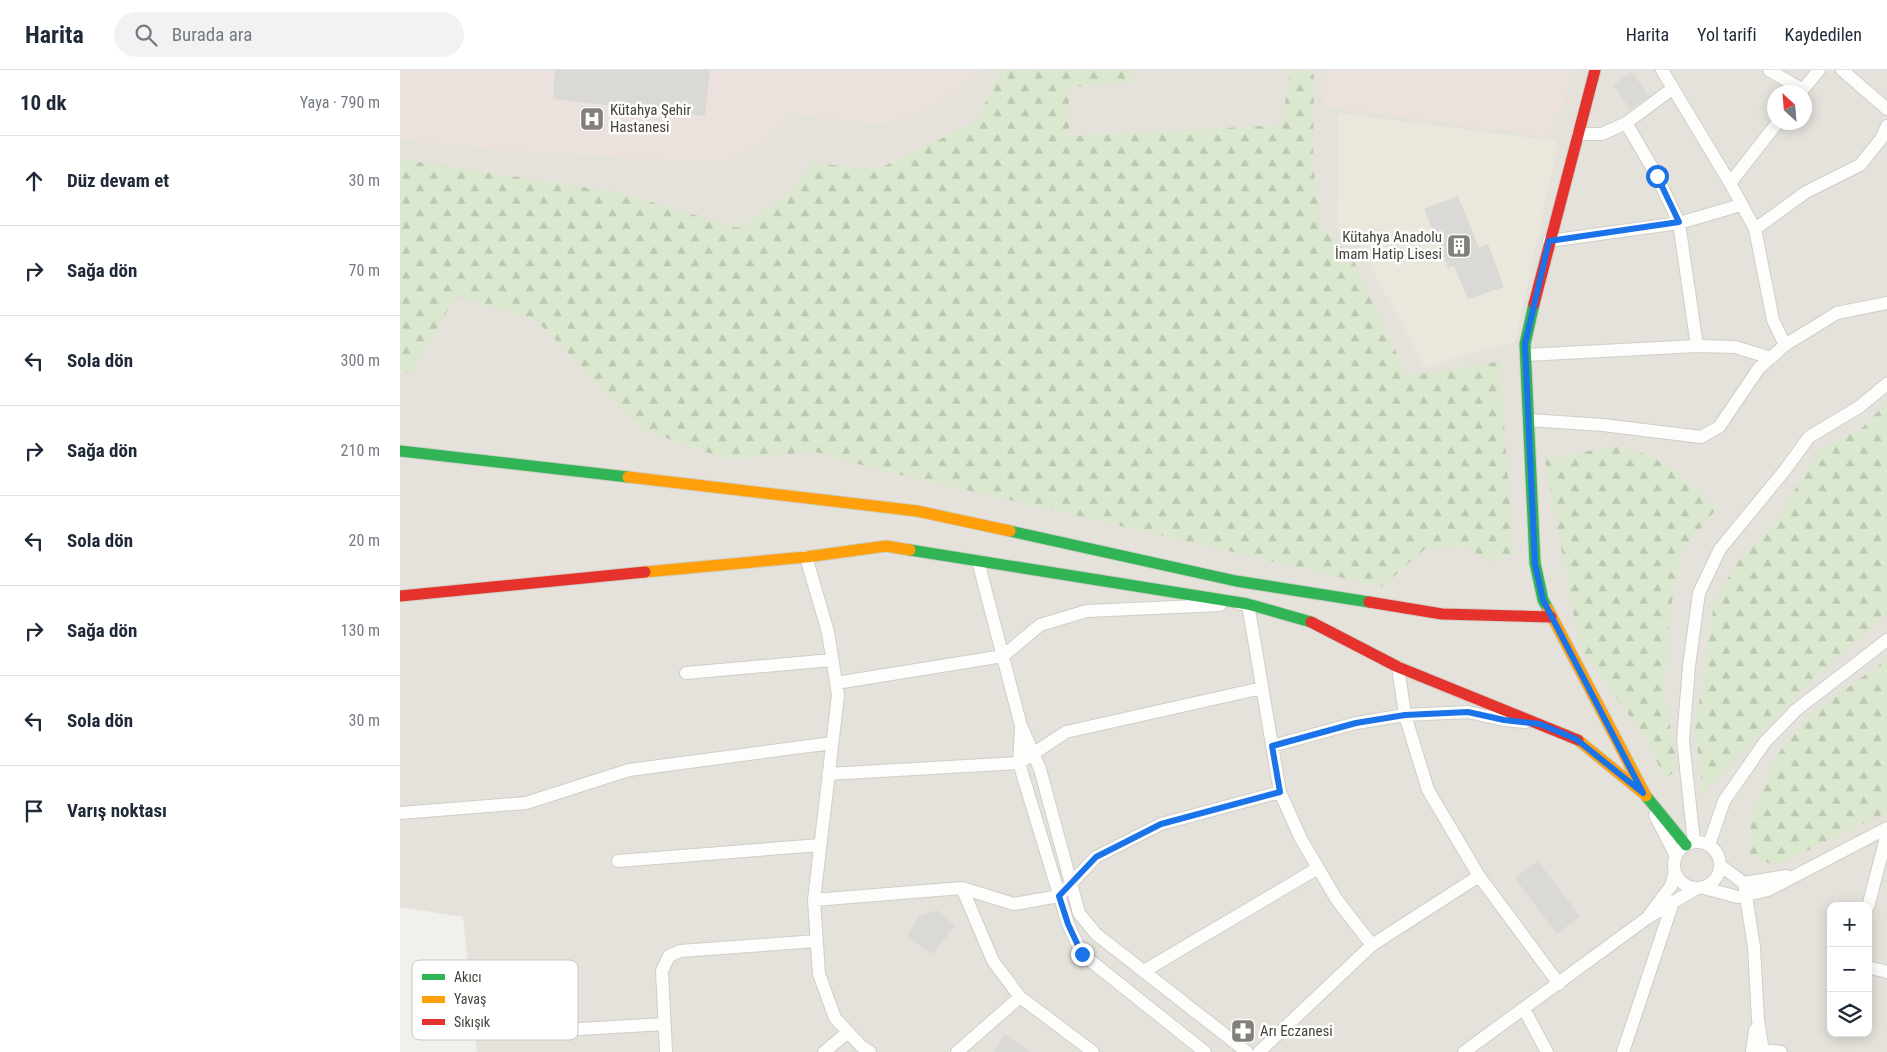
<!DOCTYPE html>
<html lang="tr">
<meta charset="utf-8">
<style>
body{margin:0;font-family:"Roboto Condensed",sans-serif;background:#f2f2f3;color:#1f2937}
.controls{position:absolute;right:15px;bottom:15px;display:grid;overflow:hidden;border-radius:10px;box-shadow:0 2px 12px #0003}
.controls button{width:45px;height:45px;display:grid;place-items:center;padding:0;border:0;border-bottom:1px solid #e0e1e3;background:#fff;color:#1f2937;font:25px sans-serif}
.compass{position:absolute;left:1367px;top:15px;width:45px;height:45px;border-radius:50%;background:#fff;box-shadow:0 2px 12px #0003;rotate:334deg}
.stop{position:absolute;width:15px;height:15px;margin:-11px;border:4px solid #1a73e8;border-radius:50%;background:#fff}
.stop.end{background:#1a73e8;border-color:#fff;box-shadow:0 1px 5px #0008}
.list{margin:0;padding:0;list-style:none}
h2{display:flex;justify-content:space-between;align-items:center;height:65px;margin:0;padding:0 20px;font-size:21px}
h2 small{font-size:16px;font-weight:400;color:#747a83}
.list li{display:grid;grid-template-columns:32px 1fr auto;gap:15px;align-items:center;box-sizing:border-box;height:90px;padding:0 20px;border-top:1px solid #e0e1e3}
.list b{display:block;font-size:19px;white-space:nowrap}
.list em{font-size:16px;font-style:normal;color:#747a83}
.icon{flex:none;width:28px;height:28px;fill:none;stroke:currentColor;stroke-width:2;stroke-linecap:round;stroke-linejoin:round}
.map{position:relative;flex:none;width:1487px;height:982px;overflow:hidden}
header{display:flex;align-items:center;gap:30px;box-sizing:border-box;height:70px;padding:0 25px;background:#fff;border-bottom:1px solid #e0e1e3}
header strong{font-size:24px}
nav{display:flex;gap:28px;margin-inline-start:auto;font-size:18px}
.search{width:350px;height:45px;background:#f2f2f3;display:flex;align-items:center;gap:12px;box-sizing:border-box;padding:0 18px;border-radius:28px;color:#747a83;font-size:19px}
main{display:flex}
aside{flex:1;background:#fff}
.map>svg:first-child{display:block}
</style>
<header>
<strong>Harita</strong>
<div class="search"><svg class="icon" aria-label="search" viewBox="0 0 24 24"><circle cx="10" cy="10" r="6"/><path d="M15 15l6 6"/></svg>Burada ara</div>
<nav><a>Harita</a><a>Yol tarifi</a><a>Kaydedilen</a></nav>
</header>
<main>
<aside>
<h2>10 dk<small>Yaya · 790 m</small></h2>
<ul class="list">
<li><svg class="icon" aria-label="ahead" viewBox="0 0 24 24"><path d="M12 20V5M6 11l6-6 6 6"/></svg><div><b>Düz devam et</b></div><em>30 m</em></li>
<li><svg class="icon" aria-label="right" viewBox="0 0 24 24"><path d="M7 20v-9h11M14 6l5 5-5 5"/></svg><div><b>Sağa dön</b></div><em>70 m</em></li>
<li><svg class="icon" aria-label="left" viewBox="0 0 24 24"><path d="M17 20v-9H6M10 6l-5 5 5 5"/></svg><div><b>Sola dön</b></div><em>300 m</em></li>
<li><svg class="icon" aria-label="right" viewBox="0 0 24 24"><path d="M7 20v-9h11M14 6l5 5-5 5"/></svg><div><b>Sağa dön</b></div><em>210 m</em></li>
<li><svg class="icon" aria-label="left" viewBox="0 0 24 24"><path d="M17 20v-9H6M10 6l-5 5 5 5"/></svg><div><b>Sola dön</b></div><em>20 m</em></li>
<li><svg class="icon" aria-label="right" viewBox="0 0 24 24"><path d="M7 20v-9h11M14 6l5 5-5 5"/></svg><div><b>Sağa dön</b></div><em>130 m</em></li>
<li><svg class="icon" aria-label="left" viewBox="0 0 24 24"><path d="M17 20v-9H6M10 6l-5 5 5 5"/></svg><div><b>Sola dön</b></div><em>30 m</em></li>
<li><svg class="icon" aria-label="arrive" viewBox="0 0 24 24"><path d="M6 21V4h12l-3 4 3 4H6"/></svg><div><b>Varış noktası</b></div></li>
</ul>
</aside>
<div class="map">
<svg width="1487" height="982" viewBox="0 0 1487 982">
<defs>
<pattern id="forest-firs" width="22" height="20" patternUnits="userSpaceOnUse" patternTransform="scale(1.25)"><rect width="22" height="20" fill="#dbe8cf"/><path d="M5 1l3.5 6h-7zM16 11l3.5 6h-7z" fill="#bdc8b2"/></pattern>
</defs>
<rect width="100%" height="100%" fill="#f1f0ec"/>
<!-- residential -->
<path fill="#e4e2db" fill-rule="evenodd" d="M0 0H1487V982H77L63 847 0 837ZM1374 22H1404V52H1374ZM1431 836H1468V963H1431Z"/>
<!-- education -->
<path fill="#eae8dc" d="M938 43 1155 71 1156 82 1115 272 1066 284 1025 298 956 168 937 161Z"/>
<!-- medical -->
<path fill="#ebe2de" d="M0 0H577L563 16 530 39 486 55 390 44 367 69 340 87 317 93 100 80 0 69Z
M928 0H1176L1149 67 925 36Z"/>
<!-- forest -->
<path fill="url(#forest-firs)" d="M601 0H735L730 13 669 17V66L882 55 890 0H904L914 5 913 94 921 158 951 185 1007 306 1100 291 1113 484 1090 491 1064 476 1025 479 982 517 476 399 416 382 326 389 243 360 136 250 56 226 10 305 0 299V89L221 123 339 158 386 125 412 93 478 99 576 52Z
M1487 332V544L1399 622 1303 724 1295 658 1315 529 1338 491 1372 457 1420 379 1461 359Z
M1213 376 1249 385 1276 402 1317 438 1281 483 1269 549 1265 626 1278 699 1265 709 1246 668 1180 579 1145 390Z
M1487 589V742L1376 796 1350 785 1351 749 1377 685 1409 646Z"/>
<!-- building -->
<path fill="#dad9d5" d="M155 0H310L305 46 153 29Z
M1232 2 1249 26 1230 39 1213 15Z
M1058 126 1079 178 1088 174 1104 217 1068 229 1054 196 1048 198 1024 139Z
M1138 791 1180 846 1157 864 1115 808Z
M537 840 555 856 532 884 507 866 520 846Z
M605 964 631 982H593Z"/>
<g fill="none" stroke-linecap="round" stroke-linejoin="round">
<defs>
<path id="street" d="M1262 0 1330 113 1355 159 1373 250 1385 275
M1369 0 1403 20
M1442 0 1487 39
M1401 22 1419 0
M1226 53 1257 106 1279 153 1297 276
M1178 64H1202L1226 53 1272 19
M1330 113 1378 52
M1355 159 1406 122 1460 95 1481 69 1487 56
M1149 171 1279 153 1341 135
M1126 285 1297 276 1335 277 1371 288
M1129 350 1203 355 1301 367 1319 357 1359 298 1385 275 1437 243 1487 233
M406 487 428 562 438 625 414 830 419 904 435 948 461 976 470 982
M578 491 621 656 640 699 679 843 696 864 847 982
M840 534H848L880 722 901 769 918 798 937 830 972 875
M998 597 1005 645 1028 720 1079 806 1159 914
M286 603 432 590
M436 613 603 586 640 555 687 541 820 535
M621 658 619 693 668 854 682 884 805 982
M872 676 956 653 1005 645 1068 642 1104 650 1125 652
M428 704 619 693 666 662 862 618
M0 743 126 733 229 700 432 673
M1255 745 1276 786
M1274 795a23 23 0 1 1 46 0a23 23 0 1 1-46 0Z
M1294 772 1283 670 1289 596 1299 523 1320 479 1385 400 1409 367 1459 337 1487 314
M1309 775 1324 731 1365 672 1396 640 1487 570
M218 791 420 775
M1321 796 1344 813 1386 806
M1344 813 1354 877 1358 950 1363 982
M562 818 593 891 620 927 693 982
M1304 818 1338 827 1368 820 1487 758
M414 830 562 818 614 834 659 826 696 787 761 754 880 722
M1468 837 1487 764
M1250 844 1271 816 1275 802
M1468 897 1487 902
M744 901 918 798
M1124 939 1147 982
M146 961 265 954
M1362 980 1381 982
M266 982 262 901 269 886 280 881 417 871
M424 982 448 962
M557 982 620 927
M859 982 972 875 1079 806
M1064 982 1247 848 1297 818
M1223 982 1272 835
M1352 982 1355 960"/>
<path id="fast" d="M1134 234 1125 274 1135 493 1143 530 1148 539
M0 381 228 407
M610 461 836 511 969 532
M510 480 848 534 911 552
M1246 726 1286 775"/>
<path id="slow" d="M228 407 517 441 610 461
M245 502 406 487 486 476 510 480
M1148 539 1246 726
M1178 670 1243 723"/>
<path id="jam" d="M1134 234 1195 0
M0 526 245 502
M969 532 1042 544 1151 547
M911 552 998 597 1178 670"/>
</defs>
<!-- street casing -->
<use href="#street" stroke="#cfcec9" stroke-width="14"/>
<!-- fast casing -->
<use href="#fast" stroke="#d0cfc6" stroke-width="13"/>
<!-- slow casing -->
<use href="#slow" stroke="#d0cfc6" stroke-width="13"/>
<!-- jam casing -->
<use href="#jam" stroke="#d0cfc6" stroke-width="13"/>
<!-- street -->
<use href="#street" stroke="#fdfdfc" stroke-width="12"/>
<!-- fast -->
<use href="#fast" stroke="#30b455" stroke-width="11"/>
<!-- slow -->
<use href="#slow" stroke="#ff9f0a" stroke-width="11"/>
<!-- jam -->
<use href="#jam" stroke="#e5322d" stroke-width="11"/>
</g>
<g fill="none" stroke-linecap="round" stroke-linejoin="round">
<!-- route -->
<path stroke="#1a73e8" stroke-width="6" d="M682 884 668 854 659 826 696 787 761 754 880 722 872 676 956 653 1005 645 1068 642 1104 650 1140 654 1176 669 1243 723 1143 530 1135 494 1125 274 1149 171 1279 152 1257 106"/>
</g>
<!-- icons -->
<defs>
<symbol id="hospital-square" viewBox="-11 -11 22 22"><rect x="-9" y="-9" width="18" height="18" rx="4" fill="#828078" stroke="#fff"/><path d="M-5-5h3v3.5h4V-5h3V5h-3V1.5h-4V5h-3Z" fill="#fff"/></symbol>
<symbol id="building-square" viewBox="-11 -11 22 22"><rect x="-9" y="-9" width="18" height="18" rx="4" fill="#828078" stroke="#fff"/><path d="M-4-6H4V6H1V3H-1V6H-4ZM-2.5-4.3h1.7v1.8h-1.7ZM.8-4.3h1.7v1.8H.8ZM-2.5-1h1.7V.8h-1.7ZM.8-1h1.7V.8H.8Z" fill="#fff"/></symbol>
<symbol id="pharmacy-square" viewBox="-11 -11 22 22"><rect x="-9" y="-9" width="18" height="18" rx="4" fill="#828078" stroke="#fff"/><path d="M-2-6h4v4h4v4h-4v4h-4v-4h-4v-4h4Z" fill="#fff"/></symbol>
</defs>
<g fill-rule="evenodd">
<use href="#hospital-square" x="178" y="35" width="28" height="28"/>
<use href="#building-square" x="1045" y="162" width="28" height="28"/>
<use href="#pharmacy-square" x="829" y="947" width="28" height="28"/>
</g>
<g text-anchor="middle" stroke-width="5" stroke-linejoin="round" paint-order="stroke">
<!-- poi labels -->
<g font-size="15" fill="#464339" stroke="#fff" text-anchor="start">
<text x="210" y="45">Kütahya Şehir<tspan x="210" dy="17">Hastanesi</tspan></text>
<text x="1042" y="172" text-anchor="end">Kütahya Anadolu<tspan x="1042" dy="17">İmam Hatip Lisesi</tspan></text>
<text x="860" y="966">Arı Eczanesi</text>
</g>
</g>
<!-- legend -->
<rect x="12" y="890" width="166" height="80" rx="8" fill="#fff" stroke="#c8c7c4" stroke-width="1"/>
<rect x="22" y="904" width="23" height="6" fill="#30b455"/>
<rect x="22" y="926" width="23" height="7" fill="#ff9f0a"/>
<rect x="22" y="949" width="23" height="6" fill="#e5322d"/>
<g font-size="14" fill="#464339">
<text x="54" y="912">Akıcı</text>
<text x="54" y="934">Yavaş</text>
<text x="54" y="957">Sıkışık</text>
</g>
</svg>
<div class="controls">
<button>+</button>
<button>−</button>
<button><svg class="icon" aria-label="layers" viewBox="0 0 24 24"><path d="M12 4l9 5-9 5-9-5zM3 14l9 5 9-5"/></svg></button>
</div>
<svg class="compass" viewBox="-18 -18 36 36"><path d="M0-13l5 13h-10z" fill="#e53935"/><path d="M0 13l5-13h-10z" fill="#747a83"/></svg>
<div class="stop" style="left:1257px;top:106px"></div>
<div class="stop end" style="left:682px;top:884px"></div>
</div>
</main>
